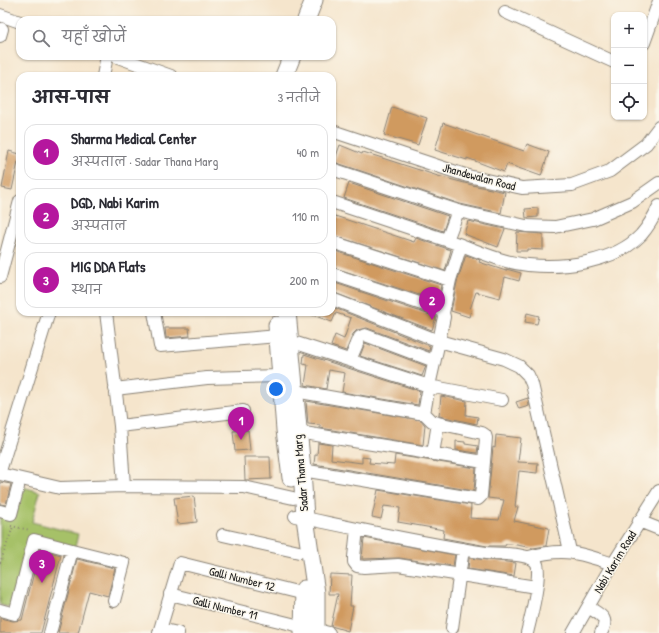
<!DOCTYPE html>
<html lang="hi">
<meta charset="utf-8">
<style>
body{margin:0;font-family:"Patrick Hand","Playpen Sans Deva",sans-serif;background:#f2f2f3;color:#2b2b33}
.controls{position:absolute;right:12px;top:12px;display:grid;overflow:hidden;border-radius:8px;box-shadow:0 1px 3px #0004}
.controls button{width:36px;height:36px;display:grid;place-items:center;padding:0;border:0;border-bottom:1px solid #e1e1e2;background:#fff;color:#2b2b33;font:20px sans-serif}
.you{position:absolute;left:276px;top:389px;width:14px;height:14px;margin:-10px;border:3px solid #fff;border-radius:50%;background:#1a73e8;box-shadow:0 0 0 6px #1a73e833}
.badge{display:grid;place-items:center;width:26px;height:26px;border-radius:50%;background:#b5179e;color:#fff;font-size:13px;font-weight:700}
.pin{position:absolute;translate:-50% -33px;filter:drop-shadow(0 1px 2px #0008)}
.pin::after{content:'';position:absolute;top:21px;width:14px;height:12px;background:inherit;clip-path:polygon(0 0,100% 0,50% 100%)}
.list{margin:0;padding:0;list-style:none}
h2{display:flex;justify-content:space-between;align-items:center;height:52px;margin:0;padding:0 16px;font-size:17px}
h2 small{font-size:13px;font-weight:400;color:#7c7c81}
.list li{display:grid;grid-template-columns:26px 1fr auto;gap:12px;align-items:center;box-sizing:border-box;height:56px;margin:0 8px 8px;padding:0 8px;border:1px solid #e1e1e2;border-radius:12px}
.list b{display:block;font-size:15px;white-space:nowrap}
.list p{margin:0;font-size:13px;white-space:nowrap;color:#7c7c81}
.list em{font-size:13px;font-style:normal;color:#7c7c81}
.icon{flex:none;width:22px;height:22px;fill:none;stroke:currentColor;stroke-width:2;stroke-linecap:round;stroke-linejoin:round}
.map{position:relative;flex:none;width:659px;height:633px;overflow:hidden}
.search{position:absolute;background:#fff;box-shadow:0 1px 3px #0004;left:16px;top:16px;width:320px;height:44px;display:flex;align-items:center;gap:10px;box-sizing:border-box;padding:0 14px;border-radius:12px;color:#7c7c81;font-size:15px}
.panel{position:absolute;background:#fff;box-shadow:0 1px 3px #0004;left:16px;top:72px;width:320px;height:244px;border-radius:12px}
.map>svg:first-child{display:block}
</style>
<div class="map">
<svg width="659" height="633" viewBox="0 0 659 633">
<rect width="100%" height="100%" fill="#fbf7ec"/>
<filter id="ink" filterUnits="userSpaceOnUse"><feTurbulence type="fractalNoise" baseFrequency=".025" numOctaves="2"/><feDisplacementMap in="SourceGraphic" scale="8" xChannelSelector="R" yChannelSelector="G"/><feConvolveMatrix kernelMatrix="1 2 1 2 8 2 1 2 1" color-interpolation-filters="sRGB"/></filter>
<filter id="wash" filterUnits="userSpaceOnUse"><feTurbulence type="fractalNoise" baseFrequency=".012" numOctaves="4" result="noise"/><feDisplacementMap in="SourceGraphic" scale="16" xChannelSelector="R" yChannelSelector="G"/><feGaussianBlur stdDeviation="0.9" result="paint"/><feColorMatrix in="noise" values="0 0 0 0 0 0 0 0 0 0 0 0 0 0 0 0 0 1.4 0 .05"/><feComposite in="paint" operator="in"/></filter>
<g filter="url(#wash)">
<rect width="100%" height="100%" fill="#f5e5cc"/>
<!-- green -->
<path fill="#a6c167" stroke="#616e42" d="M23 487 40 492 32 522 78 534 75 548 31 537 12 608 0 605V514L15 518Z"/>
<g id="blocks">
<!-- building -->
<path fill="#d09a5f" d="M392 107 427 118 418 145 384 135Z
M443 123 524 151 527 144 549 152 541 176 507 164 504 172 467 158V160L435 150Z
M340 145 362 154 363 152 376 156 438 176 472 185 505 192 501 213 460 204 334 162Z
M9 151 20 154V163L18 162 12 190 2 188Z
M349 183 448 216 443 231 344 198Z
M538 208V217L526 218 525 209Z
M332 215 414 242 416 238 451 250 445 271 332 235Z
M468 221 505 229 498 247 464 234Z
M517 232 543 234V250L527 249V251H516Z
M332 250 441 285 438 301 332 267Z
M466 255 480 260 479 262 506 271V269L521 273 519 281 505 277 500 298 476 292 470 309 471 310 469 317 451 311 457 282Z
M332 282 436 317 432 330 332 292Z
M332 307 430 346 429 351 367 328 357 330 353 334 346 351 331 346 335 335 344 339 351 318 336 313 332 322 307 313V312H333Z
M527 313 539 316 537 324 525 322Z
M165 328H189L190 336 166 338Z
M365 343 426 366 422 376 360 356Z
M304 354 420 391 418 405 342 392 345 373 329 370 326 389 305 385 308 365 303 364Z
M441 396 467 401 466 415 478 417 477 424 439 416Z
M528 398 529 406 519 409 516 402Z
M306 401 421 420 425 425 423 445 320 428V425L308 424Z
M248 430 250 450 235 451 233 431Z
M496 435 521 438 518 462 538 463 537 473 519 471 515 507H518L514 521 549 528 546 546 533 548 511 544H506L505 546H487L443 538 444 530 398 522 400 508 384 506 381 519 372 517 378 490 471 505 470 518 499 520 504 500 488 498 493 447 495 448Z
M456 441 465 442V444L478 446 477 453 456 450Z
M318 443 332 445 331 459 362 463V457L370 458 369 463 394 465 395 455 476 468 474 491 314 464 315 455H317Z
M244 457H270L271 479 245 480Z
M0 482 11 484 6 505 0 504Z
M194 496 197 522 178 524 174 498Z
M364 538 455 555 453 566 399 558 362 559Z
M40 549 61 555 41 633H0V618L13 621 22 620Z
M469 558 516 563 514 576 468 569Z
M77 559 115 568 108 596 89 591 78 633H58Z
M330 574 352 575 350 606H353L348 631 331 626 338 594H329Z"/>
</g>
</g>
<g filter="url(#ink)">
<use href="#blocks" fill-opacity="0" stroke="#888074" stroke-width="1"/>
<g fill="none" stroke-linecap="round" stroke-linejoin="round">
<defs>
<path id="street" d="M505 12 614 62
M0 15 20 22
M0 36 2 29
M644 43 659 1
M115 56 171 76
M103 76 107 56
M332 131 468 176 522 188 572 185 610 171 646 144 659 127
M332 169 458 211 526 226 555 227 593 219 632 202 659 183
M332 202 461 245 450 280 332 242
M447 240 458 211
M461 245C482 253 505 263 528 265 564 269 615 262 641 235 649 226 654 217 659 206
M332 274 440 310 443 313 444 317 439 341 332 299
M0 277 20 201
M106 312 120 426 124 486
M154 312 160 346 278 336
M443 313 450 280
M290 341 429 386 425 408 424 413H419L295 391
M350 360 360 337 365 335 434 361
M115 389 207 378 281 376
M502 400 429 386 439 341 504 359 519 366 528 375 532 384 570 551
M424 413 432 421 438 423 482 433 485 435 486 438 484 462
M120 426 243 411
M298 432 484 462 481 496 478 499 302 470
M433 454 438 423
M0 471 49 312
M0 474 60 488 124 486 244 487 293 498
M0 511 11 514 18 487
M295 516C358 529 421 543 486 553 498 554 528 553 536 562 543 570 530 621 527 633
M639 521 659 529
M357 529 354 557V562L357 566 364 567 398 565 536 587
M223 535 299 552
M529 557C564 547 580 553 613 564
M170 594 304 627
M588 607C600 615 610 617 601 633
M0 610 15 614 34 540 72 550
M452 628 463 549
M160 629 178 633
M317 630 329 633
M50 633 72 550 124 563 114 601
M159 633 180 563 305 594
M573 633 608 572 659 491"/>
<path id="secondary" d="M306 20 314 0
M284 76 292 56
M287 312 302 470 305 518 316 593V633
M277 325 285 430 291 478
M303 633 304 589"/>
</defs>
<!-- street casing -->
<use href="#street" stroke="#888074" stroke-width="14"/>
<!-- secondary casing -->
<use href="#secondary" stroke="#888074" stroke-width="19"/>
<!-- path -->
<path stroke="#888074" stroke-width="2" stroke-dasharray="1 3" stroke-linecap="butt" d="M11 526 30 530
M0 563 13 527"/>
<!-- street -->
<use href="#street" stroke="#fff" stroke-width="12"/>
<!-- secondary -->
<use href="#secondary" stroke="#fff" stroke-width="17"/>
</g>
</g>
<g text-anchor="middle" stroke-width="3" stroke-linejoin="round" paint-order="stroke">
<!-- street labels -->
<g font-size="12" fill="#1c1c1c" stroke="#fbf7ec">
<text transform="translate(479 177) rotate(15)" y="4">Jhandewalan Road</text>
<text transform="translate(301 473) rotate(-95)" y="4">Sadar Thana Marg</text>
<text transform="translate(615 562) rotate(-59)" y="4">Nabi Karim Road</text>
<text transform="translate(242 579) rotate(14)" y="4">Galli Number 12</text>
<text transform="translate(225 608) rotate(14)" y="4">Galli Number 11</text>
</g>
</g>
</svg>
<div class="controls">
<button>+</button>
<button>−</button>
<button><svg class="icon" aria-label="locate" viewBox="0 0 24 24"><circle cx="12" cy="12" r="6"/><path d="M12 2v4M12 18v4M2 12h4M18 12h4"/></svg></button>
</div>
<div class="you"></div>
<div class="pin badge" style="left:241px;top:440px">1</div>
<div class="pin badge" style="left:432px;top:320px">2</div>
<div class="pin badge" style="left:42px;top:583px">3</div>
<div class="search"><svg class="icon" aria-label="search" viewBox="0 0 24 24"><circle cx="10" cy="10" r="6"/><path d="M15 15l6 6"/></svg>यहाँ खोजें</div>
<section class="panel">
<h2>आस-पास<small>3 नतीजे</small></h2>
<ul class="list">
<li><span class="badge">1</span><div><b>Sharma Medical Center</b><p>अस्पताल · Sadar Thana Marg</p></div><em>40 m</em></li>
<li><span class="badge">2</span><div><b>DGD, Nabi Karim</b><p>अस्पताल</p></div><em>110 m</em></li>
<li><span class="badge">3</span><div><b>MIG DDA Flats</b><p>स्थान</p></div><em>200 m</em></li>
</ul>
</section>
</div>
